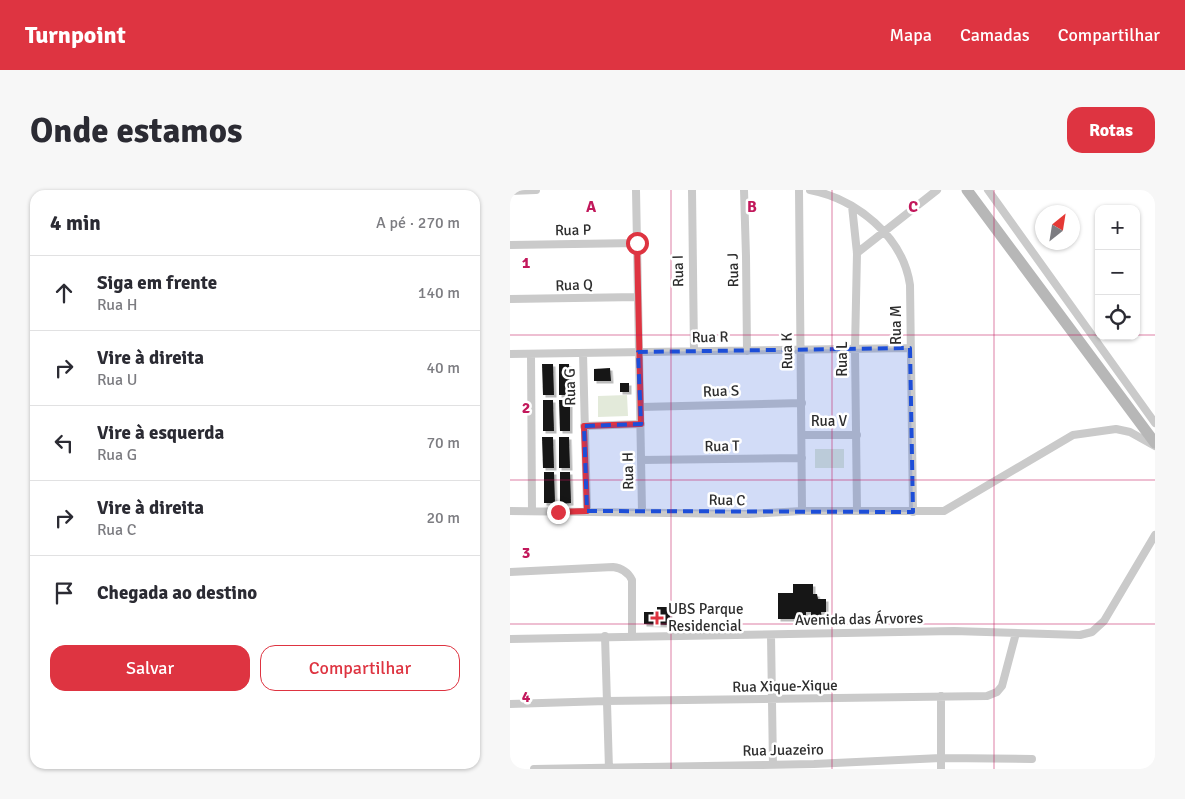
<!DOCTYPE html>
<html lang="pt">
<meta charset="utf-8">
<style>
body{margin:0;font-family:Signika,sans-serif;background:#f7f7f7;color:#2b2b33}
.controls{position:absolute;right:15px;top:15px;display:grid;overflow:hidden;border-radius:10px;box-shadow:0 1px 4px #0004}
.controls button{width:45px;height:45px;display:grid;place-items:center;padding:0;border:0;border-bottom:1px solid #e1e1e2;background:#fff;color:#2b2b33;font:25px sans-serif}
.compass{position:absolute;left:525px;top:15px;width:45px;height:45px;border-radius:50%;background:#fff;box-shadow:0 1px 4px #0004;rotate:30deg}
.stop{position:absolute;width:15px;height:15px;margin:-11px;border:4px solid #de3441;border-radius:50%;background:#fff}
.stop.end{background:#de3441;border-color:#fff;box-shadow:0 1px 5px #0008}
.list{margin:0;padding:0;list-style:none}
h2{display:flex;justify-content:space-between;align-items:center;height:65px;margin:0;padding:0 20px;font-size:21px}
h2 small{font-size:16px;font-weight:400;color:#7c7c81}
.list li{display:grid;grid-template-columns:32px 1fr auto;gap:15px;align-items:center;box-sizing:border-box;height:75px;padding:0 20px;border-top:1px solid #e1e1e2}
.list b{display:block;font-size:19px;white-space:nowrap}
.list p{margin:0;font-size:16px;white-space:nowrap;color:#7c7c81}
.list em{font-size:16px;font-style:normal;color:#7c7c81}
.actions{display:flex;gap:10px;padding:15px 20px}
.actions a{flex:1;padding:11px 0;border:1px solid #de3441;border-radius:15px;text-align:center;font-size:18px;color:#de3441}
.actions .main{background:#de3441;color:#fff}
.icon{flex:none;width:28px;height:28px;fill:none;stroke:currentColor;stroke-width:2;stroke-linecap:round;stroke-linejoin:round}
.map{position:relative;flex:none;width:645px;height:579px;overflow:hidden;border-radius:15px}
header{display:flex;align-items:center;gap:30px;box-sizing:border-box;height:70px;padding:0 25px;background:#de3441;color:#fff}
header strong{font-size:24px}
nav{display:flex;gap:28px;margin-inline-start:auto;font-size:18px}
.intro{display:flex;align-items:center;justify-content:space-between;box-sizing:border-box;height:120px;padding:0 30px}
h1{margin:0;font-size:35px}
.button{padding:12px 22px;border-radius:15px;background:#de3441;color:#fff;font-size:18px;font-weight:700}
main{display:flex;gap:30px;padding:0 30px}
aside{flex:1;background:#fff;border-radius:15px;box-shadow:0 1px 4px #0004}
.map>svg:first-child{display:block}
</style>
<header>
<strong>Turnpoint</strong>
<nav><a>Mapa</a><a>Camadas</a><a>Compartilhar</a></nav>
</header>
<div class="intro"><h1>Onde estamos</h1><a class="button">Rotas</a></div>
<main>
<aside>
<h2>4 min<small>A pé · 270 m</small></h2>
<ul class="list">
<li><svg class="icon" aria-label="ahead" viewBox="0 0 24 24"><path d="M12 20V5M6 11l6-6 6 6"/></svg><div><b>Siga em frente</b><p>Rua H</p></div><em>140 m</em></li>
<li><svg class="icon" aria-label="right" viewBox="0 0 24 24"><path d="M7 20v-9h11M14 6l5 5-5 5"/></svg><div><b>Vire à direita</b><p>Rua U</p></div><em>40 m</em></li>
<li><svg class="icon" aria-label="left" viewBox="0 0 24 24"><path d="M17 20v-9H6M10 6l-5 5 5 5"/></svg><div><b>Vire à esquerda</b><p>Rua G</p></div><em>70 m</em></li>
<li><svg class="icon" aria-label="right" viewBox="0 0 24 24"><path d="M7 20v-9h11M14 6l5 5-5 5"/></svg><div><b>Vire à direita</b><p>Rua C</p></div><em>20 m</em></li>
<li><svg class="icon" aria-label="arrive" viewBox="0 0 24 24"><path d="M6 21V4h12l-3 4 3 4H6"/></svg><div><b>Chegada ao destino</b></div></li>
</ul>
<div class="actions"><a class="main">Salvar</a><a>Compartilhar</a></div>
</aside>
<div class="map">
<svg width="645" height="579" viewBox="0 0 645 579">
<defs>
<filter id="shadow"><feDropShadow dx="2.5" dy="2.5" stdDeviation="0" flood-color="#0004"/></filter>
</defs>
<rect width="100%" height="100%" fill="#fff"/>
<!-- green -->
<path fill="#e3eada" d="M117 205 118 226 88 227V206Z
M305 259H334V278H305Z"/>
<!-- building -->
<path fill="#141414" filter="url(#shadow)" d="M32 174H43L44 205H33Z
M49 174H59L60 205H49Z
M100 178 101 191H84V179Z
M110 193H119V202H110Z
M33 210H43L44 241H33Z
M49 210H60V241H50Z
M32 247H43L44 278H33Z
M49 247H59L60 278H49Z
M34 282H44L45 313H34Z
M50 282H60L61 313 50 314Z
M283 394H303V404H307L308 409H316V422H311L312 430H301V422H296V429H268V403H283Z
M147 417H160V435L134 434V422H147Z"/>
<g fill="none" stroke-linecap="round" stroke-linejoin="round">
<!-- street -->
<path stroke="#cacaca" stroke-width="8" d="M126 0 132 322
M182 0 184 161
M234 0 236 66 237 161
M289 0 292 321
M300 0C346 9 393 46 400 95L403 322
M478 0 645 233
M0 1 26 0
M342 16 347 63 345 159 347 321
M0 55 127 53
M347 63 427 0
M0 109 128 107
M73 163 77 321
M0 164 400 158
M21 164 22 321
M131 217 292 213
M74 236 131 234
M292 245H347
M131 270 292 268
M0 321 238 324 292 321H434L563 245 606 239 620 242 645 256
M0 382 103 377C112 378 118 382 122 390V447
M261 445 263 577
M95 446 99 579
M0 449 444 441 570 445 582 442 594 431 645 345
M0 514 96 511 477 506 487 502 492 496 506 443
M24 579 304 574 431 568 522 569
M431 579V506"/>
<!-- secondary -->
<path stroke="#b7b7b7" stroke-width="11" d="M457 0 645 253"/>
</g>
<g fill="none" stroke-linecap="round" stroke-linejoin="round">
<!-- route -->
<path stroke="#de3441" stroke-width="6" d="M48 322 77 321 74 236 131 234 127 53"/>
</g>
<!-- marked area -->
<path fill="#1d4ed8" fill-opacity="0.2" stroke="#1d4ed8" stroke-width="4" stroke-dasharray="10 6" stroke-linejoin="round" d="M400 158 403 322 77 321 74 236 131 234 128 162Z"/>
<!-- grid -->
<path fill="none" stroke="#c2185b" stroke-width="1" stroke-opacity="0.55" d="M161 0V579M322 0V579M484 0V579M0 145H589M626 145H645M0 290H645M0 434H645"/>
<!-- markers -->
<path fill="#de3441" stroke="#fff" stroke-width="2" d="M144.5 420.5h5v5h5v5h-5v5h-5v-5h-5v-5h5z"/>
<g text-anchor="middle" stroke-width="5" stroke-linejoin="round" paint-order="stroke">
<!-- street labels -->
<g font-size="15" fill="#2d2d2d" stroke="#fff">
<text transform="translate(63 40) rotate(-1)" y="5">Rua P</text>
<text transform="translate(223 80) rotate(-91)" y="5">Rua J</text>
<text transform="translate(168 81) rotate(-91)" y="5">Rua I</text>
<text transform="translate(64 95) rotate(-2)" y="5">Rua Q</text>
<text transform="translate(386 135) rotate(-90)" y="5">Rua M</text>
<text transform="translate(200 147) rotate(-1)" y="5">Rua R</text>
<text transform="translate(277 161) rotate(-91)" y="5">Rua K</text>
<text transform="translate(332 169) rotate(-90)" y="5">Rua L</text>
<text transform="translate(60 197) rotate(-91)" y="5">Rua G</text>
<text transform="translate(211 201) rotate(-2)" y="5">Rua S</text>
<text x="319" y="236">Rua V</text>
<text transform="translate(212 256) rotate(-1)" y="5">Rua T</text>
<text transform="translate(118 281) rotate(-91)" y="5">Rua H</text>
<text transform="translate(217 310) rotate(1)" y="5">Rua C</text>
<text transform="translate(349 429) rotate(-1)" y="5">Avenida das Árvores</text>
<text transform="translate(275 496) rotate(-1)" y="5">Rua Xique-Xique</text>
<text transform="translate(273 560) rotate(-1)" y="5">Rua Juazeiro</text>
</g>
<!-- poi labels -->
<g font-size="15" fill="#2d2d2d" stroke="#fff" text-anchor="start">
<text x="158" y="424">UBS Parque<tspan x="158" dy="17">Residencial</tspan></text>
</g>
</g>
<g font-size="16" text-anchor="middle" font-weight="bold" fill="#c2185b" stroke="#fff" stroke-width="5" stroke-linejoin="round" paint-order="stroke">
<text x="81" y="22">A</text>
<text x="242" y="22">B</text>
<text x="403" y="22">C</text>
<text x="16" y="78">1</text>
<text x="16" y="223">2</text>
<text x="16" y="368">3</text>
<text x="16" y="512">4</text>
</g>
</svg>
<div class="controls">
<button>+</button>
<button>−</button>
<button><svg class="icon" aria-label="locate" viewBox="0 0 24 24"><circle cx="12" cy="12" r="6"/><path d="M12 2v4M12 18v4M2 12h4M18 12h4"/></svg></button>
</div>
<svg class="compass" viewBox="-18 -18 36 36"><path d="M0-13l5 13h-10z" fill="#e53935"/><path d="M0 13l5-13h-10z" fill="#7c7c81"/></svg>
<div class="stop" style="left:127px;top:53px"></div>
<div class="stop end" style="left:48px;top:322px"></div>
</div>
</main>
